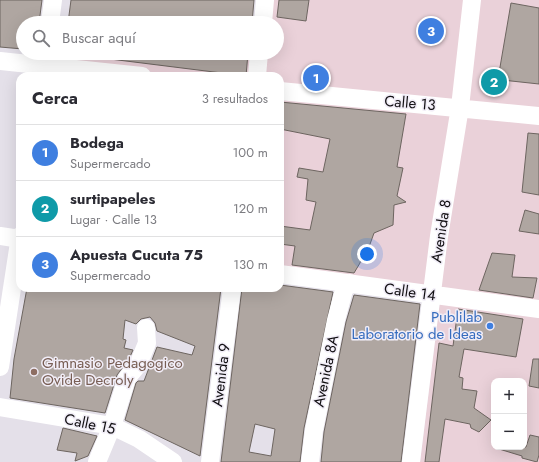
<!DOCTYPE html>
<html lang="es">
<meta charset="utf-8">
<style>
body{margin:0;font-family:Jost,sans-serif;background:#f2f2f3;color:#2b2b33}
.controls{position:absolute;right:12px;bottom:12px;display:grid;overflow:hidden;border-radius:8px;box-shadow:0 4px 16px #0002}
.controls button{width:36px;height:36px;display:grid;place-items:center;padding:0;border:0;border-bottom:1px solid #e1e1e2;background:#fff;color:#2b2b33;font:20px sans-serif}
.you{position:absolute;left:367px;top:254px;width:14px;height:14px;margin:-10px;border:3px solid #fff;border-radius:50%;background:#1a73e8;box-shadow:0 0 0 6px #1a73e833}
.badge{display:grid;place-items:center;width:26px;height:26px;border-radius:50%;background:#1a73e8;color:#fff;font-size:13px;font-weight:700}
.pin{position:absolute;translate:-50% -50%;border:2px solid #fff;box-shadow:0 1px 4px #0006}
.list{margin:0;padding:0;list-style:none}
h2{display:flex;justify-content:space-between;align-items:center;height:52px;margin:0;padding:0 16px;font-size:17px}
h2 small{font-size:13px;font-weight:400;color:#7c7c81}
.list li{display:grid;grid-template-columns:26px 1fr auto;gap:12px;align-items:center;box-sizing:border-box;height:56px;padding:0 16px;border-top:1px solid #e1e1e2}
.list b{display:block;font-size:15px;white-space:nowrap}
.list p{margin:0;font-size:13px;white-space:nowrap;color:#7c7c81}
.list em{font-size:13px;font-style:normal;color:#7c7c81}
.icon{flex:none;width:22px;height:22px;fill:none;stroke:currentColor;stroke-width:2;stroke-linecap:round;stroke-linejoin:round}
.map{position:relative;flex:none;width:539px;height:462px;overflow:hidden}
.search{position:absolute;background:#fff;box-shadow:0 4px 16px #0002;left:16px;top:16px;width:268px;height:44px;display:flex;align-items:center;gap:10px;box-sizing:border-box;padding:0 14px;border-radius:22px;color:#7c7c81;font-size:15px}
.panel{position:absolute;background:#fff;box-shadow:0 4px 16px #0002;left:16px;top:72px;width:268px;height:220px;border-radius:12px}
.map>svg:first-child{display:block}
</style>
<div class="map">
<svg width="539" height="462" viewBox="0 0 539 462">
<rect width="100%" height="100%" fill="#e4e0e9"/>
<!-- commercial -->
<path fill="#ead1d9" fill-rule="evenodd" d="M273 0H469L459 104 280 87V76H264L267 53H277V23H270Z
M480 0H539V112L468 105Z
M55 53H256L253 76H185L54 60Z
M280 96 457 112 430 290 280 267Z
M466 113 539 122V308L440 293Z
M440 300 539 315V462H420ZM494 381H524V447H494Z"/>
<!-- building -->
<path fill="#afa6a1" stroke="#6d6560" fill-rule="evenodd" d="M0 0H42L39 23H23V49L0 47Z
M71 0H254L252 23H68Z
M279 0H309L306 21 277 17Z
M511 3 539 8V84L502 80 501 92H486L488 72 499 73Z
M110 53H248L246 76 110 59Z
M280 102 406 114 397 167 403 168 397 196 406 202 394 205 393 225 374 233 369 247 365 246 360 263 354 273 292 265 295 246 280 244V226L310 230 316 202 306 200 308 179 297 177 299 168 323 172 330 139 280 129Z
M528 133 539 134V195L522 192Z
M525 210 539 214V234L519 231Z
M492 253 515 255 512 277 537 278 533 298 479 290Z
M280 285 333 292 304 428 300 462H221L242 288H280ZM255 424 275 429 271 456 249 452Z
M27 288H221L200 456 125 420 136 383 138 381H144L157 347 192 355 195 346 157 331 155 323 150 317 141 319 136 324 125 320 123 339 126 340 124 348 133 350 129 359 117 375 105 413 10 398 14 359Z
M354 295 420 304 401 462H321L324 432 346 322Z
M458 309 523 319 516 357 464 349 459 377 463 378 462 389 477 391 474 408 491 420 479 432 471 428 470 424 445 419 439 462H425L439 343 453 346Z
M533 359H539V388L529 386Z
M63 428 97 436 88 456 75 461 77 453 57 450Z
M530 435 539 437V455L537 462 522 458V456L499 449 500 447H526Z"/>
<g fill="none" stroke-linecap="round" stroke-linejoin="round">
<!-- minor -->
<path stroke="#fff" stroke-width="18" d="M50 23 53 0
M263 23 265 0
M0 61 142 76
M257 76 259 53
M280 91 539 116
M0 236 20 239
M280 274 539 309
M0 367 20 236
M0 407 112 426 139 439 173 462
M97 462 112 426 127 378 138 365 147 343 146 328
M210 462 232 288
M310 462 314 430 336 320 344 290 350 283
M411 462 439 236 460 107 472 0"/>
</g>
<!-- markers -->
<circle fill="#3f7fe0" stroke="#f1edf7" stroke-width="1.5" cx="490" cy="326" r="4"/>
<circle fill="#8d6e63" stroke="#f1edf7" stroke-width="1.5" cx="34" cy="372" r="4"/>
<g text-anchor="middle" stroke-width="3" stroke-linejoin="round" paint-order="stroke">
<!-- street labels -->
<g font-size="15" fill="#110f12" stroke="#f1edf7">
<text transform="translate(410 103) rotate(5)" y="5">Calle 13</text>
<text transform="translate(441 231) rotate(-81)" y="5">Avenida 8</text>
<text transform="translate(410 292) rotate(8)" y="5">Calle 14</text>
<text transform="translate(326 371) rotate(-78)" y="5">Avenida 8A</text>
<text transform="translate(221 375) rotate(-83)" y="5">Avenida 9</text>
<text transform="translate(90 424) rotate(12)" y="5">Calle 15</text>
</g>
<!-- shop labels -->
<g font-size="15" fill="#366cbe" stroke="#f1edf7" text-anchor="end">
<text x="482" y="322">Publilab<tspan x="482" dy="17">Laboratorio de Ideas</tspan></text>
</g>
<!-- education labels -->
<g font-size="15" fill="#785e54" stroke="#f1edf7" text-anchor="start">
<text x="42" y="368">Gimnasio Pedagogico<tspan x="42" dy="17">Ovide Decroly</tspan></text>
</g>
</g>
</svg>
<div class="controls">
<button>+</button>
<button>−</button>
</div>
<div class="you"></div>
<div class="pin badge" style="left:316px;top:78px;background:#3f7fe0">1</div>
<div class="pin badge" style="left:494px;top:82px;background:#0f9aa8">2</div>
<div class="pin badge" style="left:431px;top:31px;background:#3f7fe0">3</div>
<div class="search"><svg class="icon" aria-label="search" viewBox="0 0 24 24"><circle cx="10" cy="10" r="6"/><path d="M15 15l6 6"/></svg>Buscar aquí</div>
<section class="panel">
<h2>Cerca<small>3 resultados</small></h2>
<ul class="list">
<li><span class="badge" style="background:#3f7fe0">1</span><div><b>Bodega</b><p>Supermercado</p></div><em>100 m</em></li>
<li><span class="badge" style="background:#0f9aa8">2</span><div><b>surtipapeles</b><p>Lugar · Calle 13</p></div><em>120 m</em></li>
<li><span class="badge" style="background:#3f7fe0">3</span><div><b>Apuesta Cucuta 75</b><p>Supermercado</p></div><em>130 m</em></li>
</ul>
</section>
</div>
